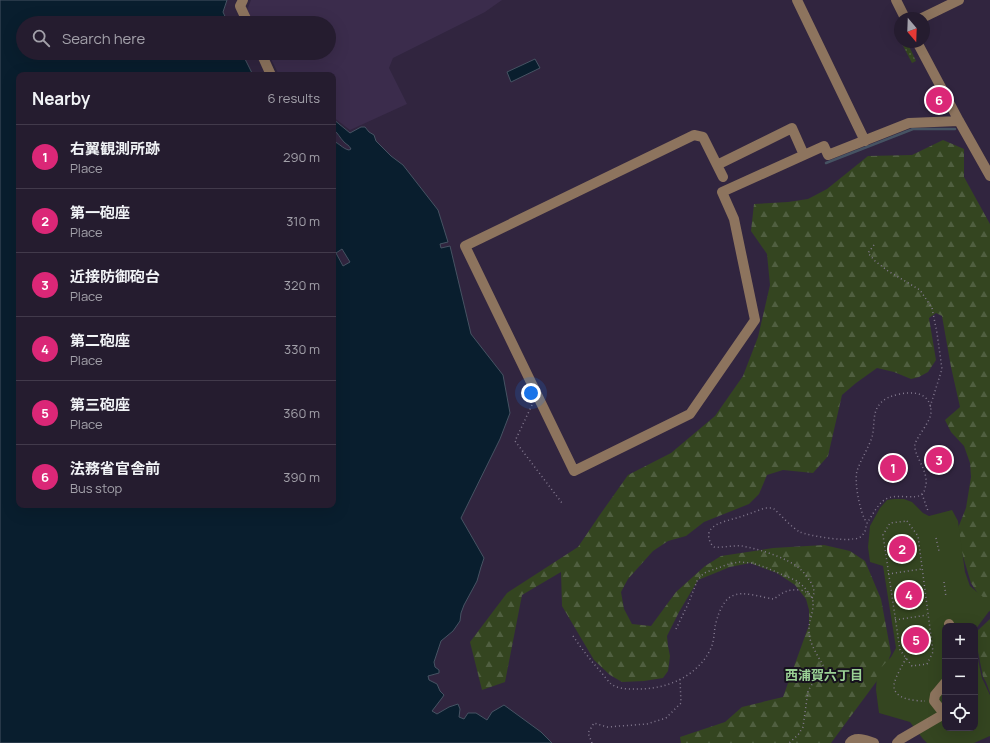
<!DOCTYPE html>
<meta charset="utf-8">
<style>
body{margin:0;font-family:Manrope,"Noto Sans JP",sans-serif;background:#2d2537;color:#f1f3f6}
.controls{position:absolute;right:12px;bottom:12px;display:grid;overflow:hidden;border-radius:8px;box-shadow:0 4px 16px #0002}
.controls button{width:36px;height:36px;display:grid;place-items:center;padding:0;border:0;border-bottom:1px solid #423a4b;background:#251c2f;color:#f1f3f6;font:20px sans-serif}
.compass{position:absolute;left:894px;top:12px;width:36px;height:36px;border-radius:50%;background:#251c2f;box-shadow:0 4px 16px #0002;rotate:161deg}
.you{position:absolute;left:531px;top:393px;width:14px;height:14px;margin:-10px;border:3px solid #fff;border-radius:50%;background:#1a73e8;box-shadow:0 0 0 6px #1a73e833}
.badge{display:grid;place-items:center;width:26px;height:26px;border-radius:50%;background:#db2777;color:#fff;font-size:13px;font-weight:700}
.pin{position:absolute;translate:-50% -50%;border:2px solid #fff;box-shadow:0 1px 4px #0006}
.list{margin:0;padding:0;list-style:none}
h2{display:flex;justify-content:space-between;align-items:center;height:52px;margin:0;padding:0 16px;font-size:17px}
h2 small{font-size:13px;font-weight:400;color:#a3a1aa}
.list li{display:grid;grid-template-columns:26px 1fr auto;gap:12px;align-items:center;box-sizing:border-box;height:64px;padding:0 16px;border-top:1px solid #423a4b}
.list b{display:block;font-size:15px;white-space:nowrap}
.list p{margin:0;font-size:13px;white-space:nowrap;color:#a3a1aa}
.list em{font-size:13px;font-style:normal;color:#a3a1aa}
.icon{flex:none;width:22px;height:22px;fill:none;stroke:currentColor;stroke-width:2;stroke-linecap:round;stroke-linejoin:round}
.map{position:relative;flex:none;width:990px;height:743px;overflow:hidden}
.search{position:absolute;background:#251c2f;box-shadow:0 4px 16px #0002;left:16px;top:16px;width:320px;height:44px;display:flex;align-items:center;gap:10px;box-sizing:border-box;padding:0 14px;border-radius:22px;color:#a3a1aa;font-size:15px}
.panel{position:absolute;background:#251c2f;box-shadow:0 4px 16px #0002;left:16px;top:72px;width:320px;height:436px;border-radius:8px}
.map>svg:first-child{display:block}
</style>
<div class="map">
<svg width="990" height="743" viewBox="0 0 990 743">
<defs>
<pattern id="forest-firs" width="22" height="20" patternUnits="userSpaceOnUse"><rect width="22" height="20" fill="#344520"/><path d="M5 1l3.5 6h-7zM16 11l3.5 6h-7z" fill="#505f40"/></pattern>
<pattern id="garden-dots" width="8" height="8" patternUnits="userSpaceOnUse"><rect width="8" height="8" fill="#344520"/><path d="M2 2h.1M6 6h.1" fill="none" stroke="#505f40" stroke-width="1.8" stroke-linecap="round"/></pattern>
</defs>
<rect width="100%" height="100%" fill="#31253f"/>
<!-- built -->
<path fill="#3b2c4c" d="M251 0H502L485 12 393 58 389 68 407 104 350 130 333 117V75H279L268 53H329V23H253L247 10Z"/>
<!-- forest -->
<path fill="url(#forest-firs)" d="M943 140 964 149V177L990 224V612L971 583 956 533 966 508 971 477 970 463 964 446 951 432 945 420 960 407 951 367 942 316 936 313 929 318 936 360 928 372 919 377 911 379 894 372 877 368 856 383 842 395 828 456 813 473 783 470 767 475 759 494 749 504 704 522 686 536 668 541 653 551 628 579 621 592 624 609 632 624 651 626 676 592 705 566 721 556 773 548 824 545 850 551 865 561 881 599 891 653 885 670 831 743H681L680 737 725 722 742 707 783 697 809 625V610L806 599 795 585 777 573 750 563 730 567 698 580 679 612 667 636 668 646 670 656 669 664 668 671 663 678 644 681 622 682 610 675 594 660 562 606 561 572 522 595 505 682 482 690 470 642 507 593 578 547 599 516 628 475 671 453 715 416 743 376 758 337 770 285 767 254 751 231 754 204 788 202 808 199 827 189 868 156 912 155Z
M990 619V693L986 682 983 677 975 636V633Z"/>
<!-- park -->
<path fill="#344520" d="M894 499H904L912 502 923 513 929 516 952 510 958 521 965 572 970 586 990 603V610L975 630V626H945V728H975V646L982 678 990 695V736L974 743H927L923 739 910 722 879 713 876 690 877 672 891 657 896 648 883 566 870 562 868 547 870 526 880 508 887 500Z"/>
<!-- garden -->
<path fill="url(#garden-dots)" d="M901 42H907L916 61 912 63Z"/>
<!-- water -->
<path fill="#091e2e" stroke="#465363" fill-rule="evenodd" d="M0 0H227L223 12 228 23H23V53H242L253 75H19V505H333V141C339 143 343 149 349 150L351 149C349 145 347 145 344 142 340 138 338 133 333 129V119L350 133 361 127H365L369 132 374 135 376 141 391 156 403 165 438 210 448 242 440 244 441 248 450 246 471 334 503 375 510 413 500 439 461 518 484 558 481 567 477 581 464 605 461 613 460 621 453 631 441 641 434 662 435 667 439 670V673L428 676 429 680 437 684 440 691 444 695 442 698 432 711 437 714 449 707 458 704 460 709 459 717 464 719 468 713H476L487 720 492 712 504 705 541 732 552 743H0ZM342 249 350 262 343 266 336 253Z
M535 59 540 68 511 82 507 72Z"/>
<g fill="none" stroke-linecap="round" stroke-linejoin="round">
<!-- stream -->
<path stroke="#465363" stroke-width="2.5" d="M826 163 913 129H955"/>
<!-- path -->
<path stroke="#847a90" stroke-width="1.5" stroke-dasharray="1 3" stroke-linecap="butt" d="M874 245 868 253 875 261 888 271 920 290 932 308 937 333 942 369 930 407
M532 405 515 441 562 503
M922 494 928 511
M907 521 918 536 933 652 927 664 912 666 900 650 883 535 890 523Z
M936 538 939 551
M888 574 922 569
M944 582 946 597
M812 598C816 592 813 586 810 581 807 577 804 572 800 569 788 558 759 549 742 546 733 545 723 548 714 547 709 543 706 533 712 528 717 523 726 521 733 519 744 516 754 512 765 508H771L774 509C781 515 792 528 800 532 809 536 843 541 853 539 856 539 859 538 862 536L865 531 867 523C860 514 854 482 857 471 861 459 868 449 872 437 875 427 872 414 879 405 884 398 891 396 900 394 914 391 931 393 931 412 931 421 918 435 915 444 913 455 928 469 926 485 925 487 925 491 923 493 916 502 894 491 883 501 876 507 872 516 867 523
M895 620 927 615
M676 629 689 602 697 581 704 573 729 564 739 562 752 563 767 568 797 581 803 586 810 594
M573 636C582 649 591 661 601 672 604 676 608 681 611 684 618 689 627 689 635 689 665 690 698 677 711 648 714 641 714 634 715 627 717 617 722 601 732 596 743 590 763 598 774 599 783 592 788 589 800 590 821 594 811 613 809 626 809 630 809 635 810 639 813 649 819 658 824 667L823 671 814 681 808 691 803 727 798 735 789 743
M906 658C903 665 895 677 894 685 893 699 914 701 925 701
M592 743 588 733 594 723 607 727 647 724 666 718 681 703 680 679"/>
<!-- minor -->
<path stroke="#8d745e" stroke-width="10" d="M243 0 240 6 248 23
M797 0 865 141
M896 0 905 18
M922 18 959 0
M917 42 959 121 990 176
M261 53 271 75
M717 165 792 128 804 155
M723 177 703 137 694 135 465 246 574 471 690 414 755 320 734 219 722 192 824 146 828 155 909 123 959 121
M949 624 950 626
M945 683 935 695 934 701 945 715
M850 743C855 736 866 740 874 743
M897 743 901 739 944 714"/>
</g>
<g text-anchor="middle" stroke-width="4" stroke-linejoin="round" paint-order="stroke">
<!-- neighbourhood labels -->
<g font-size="13" font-weight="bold" fill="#9ad195" stroke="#16111d">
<text x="824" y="680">西浦賀六丁目</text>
</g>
</g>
</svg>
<div class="controls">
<button>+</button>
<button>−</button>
<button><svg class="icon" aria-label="locate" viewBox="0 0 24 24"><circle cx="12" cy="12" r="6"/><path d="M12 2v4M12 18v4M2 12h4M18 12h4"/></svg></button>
</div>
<svg class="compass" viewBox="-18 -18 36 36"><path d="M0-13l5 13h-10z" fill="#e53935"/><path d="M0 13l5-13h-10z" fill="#a3a1aa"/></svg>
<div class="you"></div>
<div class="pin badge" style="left:893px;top:468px">1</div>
<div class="pin badge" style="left:902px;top:549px">2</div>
<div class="pin badge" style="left:939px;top:460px">3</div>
<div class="pin badge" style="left:909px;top:595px">4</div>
<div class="pin badge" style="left:916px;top:640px">5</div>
<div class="pin badge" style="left:939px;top:100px">6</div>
<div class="search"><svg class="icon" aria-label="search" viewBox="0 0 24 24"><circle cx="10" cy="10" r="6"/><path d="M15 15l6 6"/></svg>Search here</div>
<section class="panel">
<h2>Nearby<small>6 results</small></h2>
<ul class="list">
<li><span class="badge">1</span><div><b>右翼観測所跡</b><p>Place</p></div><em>290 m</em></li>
<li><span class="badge">2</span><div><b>第一砲座</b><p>Place</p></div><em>310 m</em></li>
<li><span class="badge">3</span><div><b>近接防御砲台</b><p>Place</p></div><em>320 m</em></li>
<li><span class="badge">4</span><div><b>第二砲座</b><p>Place</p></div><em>330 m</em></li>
<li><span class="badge">5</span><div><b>第三砲座</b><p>Place</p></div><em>360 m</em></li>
<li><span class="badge">6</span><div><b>法務省官舎前</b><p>Bus stop</p></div><em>390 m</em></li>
</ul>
</section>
</div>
